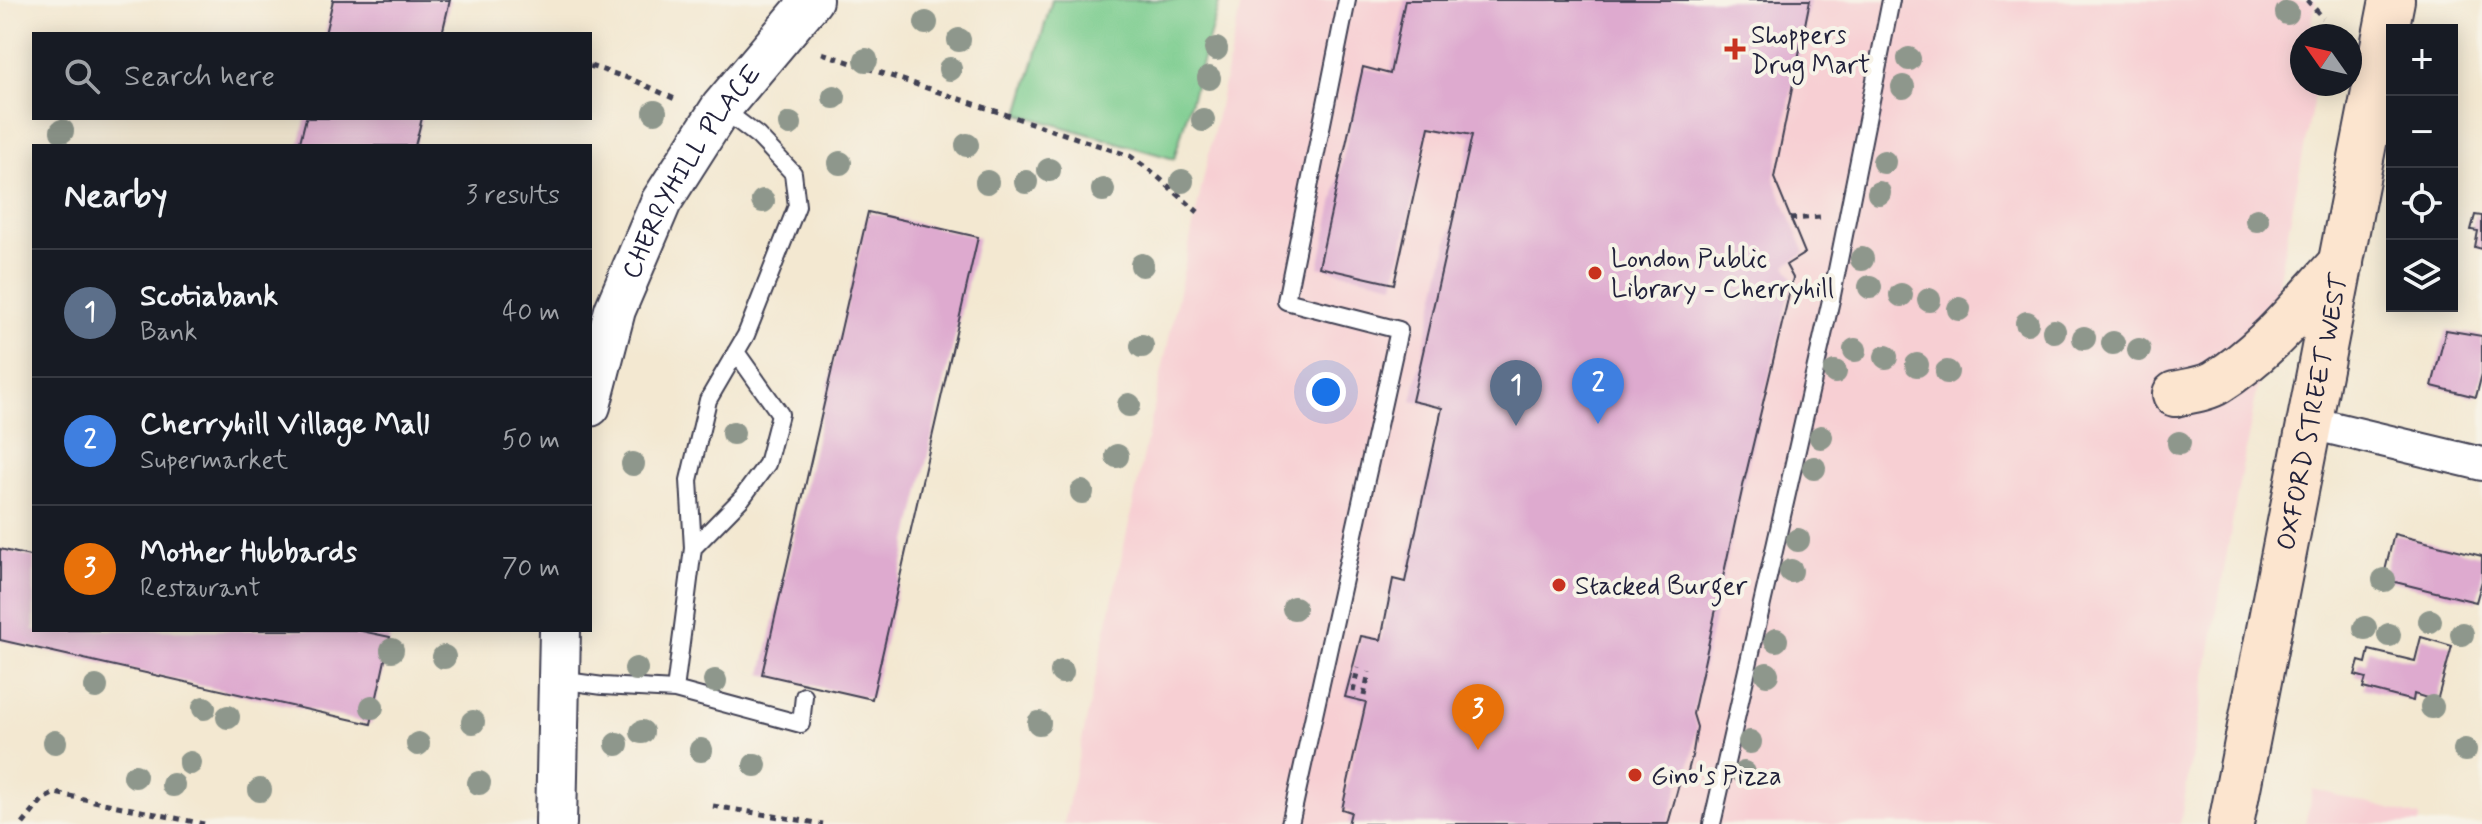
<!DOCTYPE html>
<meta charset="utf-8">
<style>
body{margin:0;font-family:Mynerve,sans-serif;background:#20242c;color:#f1f3f6}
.controls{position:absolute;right:24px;top:24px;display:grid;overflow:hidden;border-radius:0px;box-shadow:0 4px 20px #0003}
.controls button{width:72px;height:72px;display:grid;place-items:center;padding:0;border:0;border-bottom:2px solid #363941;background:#171b24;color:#f1f3f6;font:40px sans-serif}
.compass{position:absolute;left:2290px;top:24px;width:72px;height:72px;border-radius:50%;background:#171b24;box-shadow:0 4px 20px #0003;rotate:304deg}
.you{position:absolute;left:1326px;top:392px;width:28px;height:28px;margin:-20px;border:6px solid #fff;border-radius:50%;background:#1a73e8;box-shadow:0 0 0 12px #1a73e833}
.badge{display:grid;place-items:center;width:52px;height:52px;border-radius:50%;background:#c8321e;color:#fff;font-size:26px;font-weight:700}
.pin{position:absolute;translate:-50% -66px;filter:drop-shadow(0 2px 4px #0008)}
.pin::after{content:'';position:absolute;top:42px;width:28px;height:24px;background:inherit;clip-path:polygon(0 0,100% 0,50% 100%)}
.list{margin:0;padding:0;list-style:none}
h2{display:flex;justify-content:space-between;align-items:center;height:104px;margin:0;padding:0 32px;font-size:34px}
h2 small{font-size:26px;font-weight:400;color:#9ea1a6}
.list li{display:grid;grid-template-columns:52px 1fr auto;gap:24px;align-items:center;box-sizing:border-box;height:128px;padding:0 32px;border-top:2px solid #363941}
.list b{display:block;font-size:30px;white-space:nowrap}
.list p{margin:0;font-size:26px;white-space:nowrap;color:#9ea1a6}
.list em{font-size:26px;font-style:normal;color:#9ea1a6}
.icon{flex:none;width:44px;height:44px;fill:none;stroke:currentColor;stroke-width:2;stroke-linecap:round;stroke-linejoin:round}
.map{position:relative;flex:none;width:2482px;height:824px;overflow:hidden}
.search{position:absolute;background:#171b24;box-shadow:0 4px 20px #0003;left:32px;top:32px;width:560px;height:88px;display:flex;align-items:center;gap:20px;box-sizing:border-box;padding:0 28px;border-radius:0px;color:#9ea1a6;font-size:30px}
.panel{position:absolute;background:#171b24;box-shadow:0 4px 20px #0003;left:32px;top:144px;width:560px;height:488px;border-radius:0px}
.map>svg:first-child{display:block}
</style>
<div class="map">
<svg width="2482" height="824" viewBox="0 0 2482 824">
<rect width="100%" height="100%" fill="#f7f3e8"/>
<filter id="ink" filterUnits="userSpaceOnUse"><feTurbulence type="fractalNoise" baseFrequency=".0125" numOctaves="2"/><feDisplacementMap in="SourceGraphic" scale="16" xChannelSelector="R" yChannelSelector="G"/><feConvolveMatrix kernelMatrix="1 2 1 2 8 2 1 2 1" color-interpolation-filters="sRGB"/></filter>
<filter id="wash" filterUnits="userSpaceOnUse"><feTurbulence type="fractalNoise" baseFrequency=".006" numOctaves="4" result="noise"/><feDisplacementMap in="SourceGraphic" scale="32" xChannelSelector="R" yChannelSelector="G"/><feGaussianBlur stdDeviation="1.8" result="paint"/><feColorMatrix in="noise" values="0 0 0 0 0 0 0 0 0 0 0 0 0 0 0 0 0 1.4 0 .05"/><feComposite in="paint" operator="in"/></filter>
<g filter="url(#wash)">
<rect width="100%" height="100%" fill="#f3e8d1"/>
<!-- built -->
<path fill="#f7cfd3" d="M1242 0H2316L2310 36H2302V84H2313L2314 97 2238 489 2180 824H1064Z
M2313 789 2420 817 2419 824H2305Z"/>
<!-- green -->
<path fill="#7acc8e" stroke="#4e7764" stroke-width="2" d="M1052 0H1220L1174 159 1019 114Z"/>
<g id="blocks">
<!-- building -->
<path fill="#deaacf" d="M333 0H450L442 34H325Z
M1405 0H1810L1774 178 1805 253 1786 265 1793 278 1743 486 1693 714 1697 727 1693 752 1686 779 1681 777 1668 824H1348L1351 812 1342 809 1366 702 1345 697 1361 636 1381 640 1393 579 1405 582 1442 408 1412 401 1472 135 1429 127 1394 284 1319 267 1363 67 1390 74Z
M306 118H422L415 146H299Z
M868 212 978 237 872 699 762 674Z
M2475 215 2482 216V249L2475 247 2478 231 2471 230Z
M2446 330 2482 336V374L2476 397 2432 386Z
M2394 534 2482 556V581L2476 602 2383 579Z
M0 549 34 557V630H357L390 637 371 724 0 640Z
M2421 637 2452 646 2437 701 2414 694 2413 701 2363 688 2366 678 2355 675 2359 661 2366 663 2369 650 2415 661Z"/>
</g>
</g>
<g filter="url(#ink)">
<use href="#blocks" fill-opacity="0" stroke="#414052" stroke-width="2"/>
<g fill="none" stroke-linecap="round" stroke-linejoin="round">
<defs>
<path id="service" d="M693 548 742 498 767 464 780 414 736 352
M559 680 603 686 675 690 693 548 689 480 708 400 746 335 797 206 793 173 758 136 721 108
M675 690 801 724 804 696
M1290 824 1399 330 1286 301 1347 0
M1712 824 1831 300 1891 0"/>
<path id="minor" d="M2311 423 2482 464"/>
<g id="tertiary">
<path id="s1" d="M590 406 615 310 661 202 721 108 812 0"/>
<path d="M556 824 560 630"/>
</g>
<g id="secondary">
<path d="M2175 394C2188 391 2206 389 2217 382 2266 352 2302 305 2341 263"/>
<path id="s2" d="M2231 824 2392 0"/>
</g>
</defs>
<!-- service casing -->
<use href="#service" stroke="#414052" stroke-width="20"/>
<!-- minor casing -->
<use href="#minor" stroke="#414052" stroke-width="36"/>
<!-- tertiary casing -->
<use href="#tertiary" stroke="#414052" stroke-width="44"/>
<!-- secondary casing -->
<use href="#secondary" stroke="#414052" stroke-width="48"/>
<!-- path -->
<path stroke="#414052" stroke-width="5" stroke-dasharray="6 6" stroke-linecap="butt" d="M2307 0 2323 18
M822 53 1130 156 1151 171 1198 212
M590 66 631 79 675 99
M1790 219 1821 217
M1353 692 1358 668
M1364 696 1369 672
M713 806 823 824
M23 824 43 799 55 793 204 824"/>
<!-- service -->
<use href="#service" stroke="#fff" stroke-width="16"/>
<!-- minor -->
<use href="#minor" stroke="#fff" stroke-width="32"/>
<!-- tertiary -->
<use href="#tertiary" stroke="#fff" stroke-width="40"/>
<!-- secondary -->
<use href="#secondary" stroke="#fce5cf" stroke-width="44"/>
</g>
<!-- trees -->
<g fill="#8e978c">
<circle cx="2287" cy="13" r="12"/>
<circle cx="926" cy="23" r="12"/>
<circle cx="959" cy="40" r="12"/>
<circle cx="1216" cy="49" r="12"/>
<circle cx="1909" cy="59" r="12"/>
<circle cx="866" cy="60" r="12"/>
<circle cx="950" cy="69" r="12"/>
<circle cx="1209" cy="78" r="12"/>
<circle cx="1903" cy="87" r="12"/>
<circle cx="834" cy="97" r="12"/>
<circle cx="655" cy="112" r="12"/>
<circle cx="1203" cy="120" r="12"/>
<circle cx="790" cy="124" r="12"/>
<circle cx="62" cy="131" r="12"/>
<circle cx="967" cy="145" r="12"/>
<circle cx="1884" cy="162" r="12"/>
<circle cx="840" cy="163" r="12"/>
<circle cx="1049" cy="170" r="12"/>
<circle cx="1182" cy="181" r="12"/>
<circle cx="987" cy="182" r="12"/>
<circle cx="1026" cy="182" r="12"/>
<circle cx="1103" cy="190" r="12"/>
<circle cx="1879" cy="193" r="12"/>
<circle cx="763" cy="201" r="12"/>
<circle cx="2257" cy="220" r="12"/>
<circle cx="1862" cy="259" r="12"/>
<circle cx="1142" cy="265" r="12"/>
<circle cx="1870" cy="287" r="12"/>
<circle cx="1901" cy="295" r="12"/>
<circle cx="1929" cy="300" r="12"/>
<circle cx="1959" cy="309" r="12"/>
<circle cx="2027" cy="323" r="12"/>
<circle cx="2054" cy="331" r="12"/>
<circle cx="2084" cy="338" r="12"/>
<circle cx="2113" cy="343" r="12"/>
<circle cx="1142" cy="346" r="12"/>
<circle cx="1855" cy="350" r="12"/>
<circle cx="2139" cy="350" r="12"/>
<circle cx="1886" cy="357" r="12"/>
<circle cx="1917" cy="365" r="12"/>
<circle cx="1835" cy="372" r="12"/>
<circle cx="1947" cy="372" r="12"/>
<circle cx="1129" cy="405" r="12"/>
<circle cx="733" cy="433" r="12"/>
<circle cx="1821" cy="437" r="12"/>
<circle cx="2179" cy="443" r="12"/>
<circle cx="1117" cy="456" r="12"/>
<circle cx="633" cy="464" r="12"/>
<circle cx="1814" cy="468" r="12"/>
<circle cx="1082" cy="492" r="12"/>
<circle cx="1798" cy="540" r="12"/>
<circle cx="1791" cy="571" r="12"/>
<circle cx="2384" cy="580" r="12"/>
<circle cx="1294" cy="608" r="12"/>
<circle cx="2430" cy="621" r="12"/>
<circle cx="2365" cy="628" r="12"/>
<circle cx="2462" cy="634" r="12"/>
<circle cx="2389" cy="635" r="12"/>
<circle cx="1776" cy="640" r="12"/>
<circle cx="392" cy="650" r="12"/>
<circle cx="444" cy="657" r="12"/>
<circle cx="636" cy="669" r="12"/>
<circle cx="1062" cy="672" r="12"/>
<circle cx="1767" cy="674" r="12"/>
<circle cx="715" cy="681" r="12"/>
<circle cx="96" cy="687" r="12"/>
<circle cx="372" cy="707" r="12"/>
<circle cx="2432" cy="707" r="12"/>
<circle cx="204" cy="708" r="12"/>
<circle cx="228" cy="717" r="12"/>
<circle cx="473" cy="722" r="12"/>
<circle cx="1039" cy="723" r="12"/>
<circle cx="642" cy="732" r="12"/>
<circle cx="55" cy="742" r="12"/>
<circle cx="1750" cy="742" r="12"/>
<circle cx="418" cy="744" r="12"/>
<circle cx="617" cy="744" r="12"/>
<circle cx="701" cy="750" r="12"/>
<circle cx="2465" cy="750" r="12"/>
<circle cx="190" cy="763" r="12"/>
<circle cx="755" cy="765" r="12"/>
<circle cx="1744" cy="773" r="12"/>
<circle cx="135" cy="776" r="12"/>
<circle cx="479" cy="783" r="12"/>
<circle cx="173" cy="785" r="12"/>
<circle cx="260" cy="790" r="12"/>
</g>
</g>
<!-- markers -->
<g fill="#c8321e" stroke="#f7f3e8" stroke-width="3">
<path d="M1731 37h8v8h8v8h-8v8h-8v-8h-8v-8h8z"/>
<circle cx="1595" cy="273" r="8"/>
<circle cx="1559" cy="585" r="8"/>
<circle cx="1635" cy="775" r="8"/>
</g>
<g text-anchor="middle" stroke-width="8" stroke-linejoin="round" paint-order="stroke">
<!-- poi labels -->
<g font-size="26" fill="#22223b" stroke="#f7f3e8" text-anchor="start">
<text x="1751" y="43">Shoppers<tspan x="1751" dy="30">Drug Mart</tspan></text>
<text x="1611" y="267">London Public<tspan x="1611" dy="30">Library - Cherryhill</tspan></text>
<text x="1575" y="594">Stacked Burger</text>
<text x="1651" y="784">Gino's Pizza</text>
</g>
<!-- street labels -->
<g font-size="26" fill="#22223b" stroke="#f7f3e8">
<text dy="9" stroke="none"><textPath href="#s1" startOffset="258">CHERRYHILL PLACE</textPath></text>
<text dy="9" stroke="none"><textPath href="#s2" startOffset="420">OXFORD STREET WEST</textPath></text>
</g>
</g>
</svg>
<div class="controls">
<button>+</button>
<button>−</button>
<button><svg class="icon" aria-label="locate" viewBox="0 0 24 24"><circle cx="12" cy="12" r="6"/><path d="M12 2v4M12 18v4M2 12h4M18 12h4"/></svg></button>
<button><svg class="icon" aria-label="layers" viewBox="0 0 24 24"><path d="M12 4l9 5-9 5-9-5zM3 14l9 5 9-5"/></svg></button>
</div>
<svg class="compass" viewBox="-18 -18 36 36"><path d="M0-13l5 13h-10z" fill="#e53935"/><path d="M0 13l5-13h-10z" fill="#9ea1a6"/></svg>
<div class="you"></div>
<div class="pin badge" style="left:1516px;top:426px;background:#5c6f8a">1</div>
<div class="pin badge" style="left:1598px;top:424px;background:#3f7fe0">2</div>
<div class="pin badge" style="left:1478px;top:750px;background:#e8710a">3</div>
<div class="search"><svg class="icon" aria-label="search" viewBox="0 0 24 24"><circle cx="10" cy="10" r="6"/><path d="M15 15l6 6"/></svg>Search here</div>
<section class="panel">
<h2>Nearby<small>3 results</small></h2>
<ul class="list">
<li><span class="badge" style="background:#5c6f8a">1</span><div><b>Scotiabank</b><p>Bank</p></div><em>40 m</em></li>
<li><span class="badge" style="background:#3f7fe0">2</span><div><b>Cherryhill Village Mall</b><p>Supermarket</p></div><em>50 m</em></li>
<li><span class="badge" style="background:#e8710a">3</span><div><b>Mother Hubbards</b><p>Restaurant</p></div><em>70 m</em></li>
</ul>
</section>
</div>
